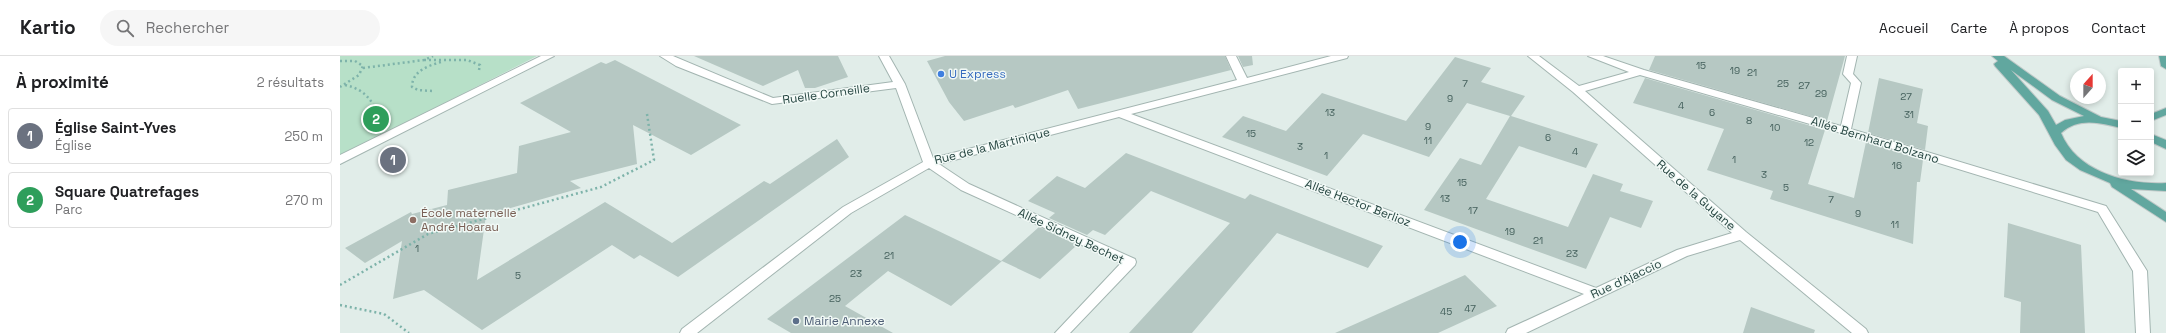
<!DOCTYPE html>
<html lang="fr">
<meta charset="utf-8">
<style>
body{margin:0;font-family:"Space Grotesk",sans-serif;background:#f6f6f6;color:#202124}
.controls{position:absolute;right:12px;top:12px;display:grid;overflow:hidden;border-radius:4px;box-shadow:0 2px 6px #0003}
.controls button{width:36px;height:36px;display:grid;place-items:center;padding:0;border:0;border-bottom:1px solid #e0e0e0;background:#fff;color:#202124;font:20px sans-serif}
.compass{position:absolute;left:1730px;top:12px;width:36px;height:36px;border-radius:50%;background:#fff;box-shadow:0 2px 6px #0003;rotate:21deg}
.you{position:absolute;left:1120px;top:186px;width:14px;height:14px;margin:-10px;border:3px solid #fff;border-radius:50%;background:#1a73e8;box-shadow:0 0 0 6px #1a73e833}
.badge{display:grid;place-items:center;width:26px;height:26px;border-radius:50%;background:#845436;color:#fff;font-size:13px;font-weight:700}
.pin{position:absolute;translate:-50% -50%;border:2px solid #fff;box-shadow:0 1px 4px #0006}
.list{margin:0;padding:0;list-style:none}
h2{display:flex;justify-content:space-between;align-items:center;height:52px;margin:0;padding:0 16px;font-size:17px}
h2 small{font-size:13px;font-weight:400;color:#757577}
.list li{display:grid;grid-template-columns:26px 1fr auto;gap:12px;align-items:center;box-sizing:border-box;height:56px;margin:0 8px 8px;padding:0 8px;border:1px solid #e0e0e0;border-radius:4px}
.list b{display:block;font-size:15px;white-space:nowrap}
.list p{margin:0;font-size:13px;white-space:nowrap;color:#757577}
.list em{font-size:13px;font-style:normal;color:#757577}
.icon{flex:none;width:22px;height:22px;fill:none;stroke:currentColor;stroke-width:2;stroke-linecap:round;stroke-linejoin:round}
.map{position:relative;flex:none;width:1826px;height:277px;overflow:hidden}
header{display:flex;align-items:center;gap:24px;box-sizing:border-box;height:56px;padding:0 20px;background:#fff;border-bottom:1px solid #e0e0e0}
header strong{font-size:19px}
nav{display:flex;gap:22px;margin-inline-start:auto;font-size:14px}
.search{width:280px;height:36px;background:#f6f6f6;display:flex;align-items:center;gap:10px;box-sizing:border-box;padding:0 14px;border-radius:22px;color:#757577;font-size:15px}
main{display:flex}
aside{flex:1;background:#fff}
.map>svg:first-child{display:block}
</style>
<header>
<strong>Kartio</strong>
<div class="search"><svg class="icon" aria-label="search" viewBox="0 0 24 24"><circle cx="10" cy="10" r="6"/><path d="M15 15l6 6"/></svg>Rechercher</div>
<nav><a>Accueil</a><a>Carte</a><a>À propos</a><a>Contact</a></nav>
</header>
<main>
<aside>
<h2>À proximité<small>2 résultats</small></h2>
<ul class="list">
<li><span class="badge" style="background:#6b7280">1</span><div><b>Église Saint-Yves</b><p>Église</p></div><em>250 m</em></li>
<li><span class="badge" style="background:#2e9e5b">2</span><div><b>Square Quatrefages</b><p>Parc</p></div><em>270 m</em></li>
</ul>
</aside>
<div class="map">
<svg width="1826" height="277" viewBox="0 0 1826 277">
<rect width="100%" height="100%" fill="#e1ede9"/>
<!-- green -->
<path fill="#b7e0c8" d="M0 0H197L0 100Z"/>
<!-- building -->
<path fill="#b6c8c3" d="M354 0H498L508 21 475 32H465L458 14 423 30Z
M605 0H885L891 14 738 53 728 34 675 52 673 49 624 65 609 46 587 5Z
M898 0H912L913 9 903 11Z
M1315 0H1505L1487 65 1309 14Z
M1115 1 1151 12 1141 26 1185 40 1171 60 1258 88 1246 112 1179 90 1146 143 1228 171 1253 118 1283 128 1280 135 1313 145 1301 172 1270 161 1246 213 1084 154 1120 102 1141 109 1170 60 1127 47 1089 101 1023 78 987 120 882 81 903 60 946 75 982 37 1066 65Z
M275 4 401 69 351 99 293 69 297 108 230 125 241 132 146 159 137 224 265 146 332 187 424 125 430 128 497 83 509 101 338 221 300 199 294 203 272 189 142 274 84 234 53 243 62 185 25 207 5 192 71 156 72 158 107 149 108 134 177 117 179 90 231 76 180 47 261 6 266 8Z
M1305 22 1485 74 1468 128 1514 142 1526 86 1583 104 1580 126H1577L1573 188 1430 143 1433 135 1367 114 1384 73 1293 47Z
M1539 22 1583 33 1577 67 1588 70 1585 94 1528 77Z
M786 97 905 143 910 138 1043 190 1028 212 937 177 852 277H789L890 167 811 135 765 179 753 174 747 179 709 162 715 157 688 145 717 120 745 132Z
M565 159 661 205 699 171 737 189 700 223 662 205 611 250 548 215 505 250 553 277H451L427 263Z
M1668 167 1741 189 1745 277H1680L1681 246 1664 241Z
M1125 219 1157 250 1098 277H995Z
M1411 251 1475 274 1474 277H1403Z"/>
<g fill="none" stroke-linecap="round" stroke-linejoin="round">
<defs>
<path id="minor" d="M201 0H214L0 108V99Z
M320 0H333L433 42 553 26 539 0H549L565 28 593 102 897 24 886 0H896L907 22 991 0H1008L1007 2 791 58 1256 232 1337 194 1392 177 1233 36 1188 0H1199L1239 30 1289 16 1248 0H1263L1304 14 1501 70 1511 27 1503 18 1507 0H1517L1513 18 1521 27 1511 73 1766 150 1807 215 1810 277H1796L1793 215 1758 156 1501 77 1300 19 1245 35 1406 176 1526 273 1528 277H1512L1400 184 1347 200 1186 277H1166L1168 273 1244 238 779 61 599 108 629 128 795 203 796 206 795 209 730 277H715L781 207 621 134 589 112 511 157 357 277H340L342 273 503 151 583 106 556 32 432 48 336 10Z"/>
<path id="major" d="M1652 0H1664L1720 40 1761 61 1781 65V72C1760 67 1739 61 1721 77 1737 116 1787 129 1826 127V135L1791 133 1826 156V166L1772 131 1770 127 1740 114 1726 104 1715 89 1699 59 1655 10 1654 8 1658 5ZM1671 14 1712 44 1744 60 1725 64 1716 69 1708 55Z
M1819 0H1826V13L1821 10Z
M1826 52V59L1811 65V58Z
M1811 78 1826 84V93L1811 86Z"/>
</defs>
<!-- minor casing -->
<use href="#minor" stroke="#a3b5b1" stroke-width="2"/>
<!-- major casing -->
<use href="#major" stroke="#c0c9c8" stroke-width="2"/>
<!-- path -->
<path stroke="#7eb3aa" stroke-width="2.5" stroke-dasharray="2 3" stroke-linecap="butt" d="M84 4H127L140 9 139 14
M0 5H15L23 10 19 19 0 31
M23 12 84 4 93 0
M5 29C24 33 33 44 39 62
M92 35 78 34 72 31C72 15 88 10 101 6
M0 229 88 178 261 131 314 104 307 58
M0 249 44 258 69 277"/>
<!-- minor -->
<use href="#minor" fill="#fff" fill-rule="evenodd"/>
<!-- major -->
<use href="#major" fill="#61a79f" fill-rule="evenodd"/>
</g>
<!-- markers -->
<circle fill="#3f7fe0" stroke="#f1f9f6" stroke-width="1.5" cx="601" cy="18" r="4"/>
<circle fill="#8d6e63" stroke="#f1f9f6" stroke-width="1.5" cx="73" cy="164" r="4"/>
<circle fill="#5c6f8a" stroke="#f1f9f6" stroke-width="1.5" cx="456" cy="265" r="4"/>
<g text-anchor="middle" stroke-width="3" stroke-linejoin="round" paint-order="stroke">
<!-- number labels -->
<g font-size="10" fill="#45615d">
<text x="1361" y="13">15</text>
<text x="1395" y="18">19</text>
<text x="1412" y="20">21</text>
<text x="1125" y="31">7</text>
<text x="1443" y="31">25</text>
<text x="1464" y="33">27</text>
<text x="1481" y="41">29</text>
<text x="1566" y="44">27</text>
<text x="1110" y="46">9</text>
<text x="1341" y="53">4</text>
<text x="990" y="60">13</text>
<text x="1372" y="60">6</text>
<text x="1569" y="62">31</text>
<text x="1409" y="68">8</text>
<text x="1088" y="74">9</text>
<text x="1435" y="75">10</text>
<text x="911" y="81">15</text>
<text x="1208" y="85">6</text>
<text x="1088" y="88">11</text>
<text x="1469" y="90">12</text>
<text x="960" y="94">3</text>
<text x="1235" y="99">4</text>
<text x="986" y="103">1</text>
<text x="1394" y="107">1</text>
<text x="1557" y="113">16</text>
<text x="1424" y="122">3</text>
<text x="1122" y="130">15</text>
<text x="1446" y="135">5</text>
<text x="1105" y="146">13</text>
<text x="1491" y="147">7</text>
<text x="1133" y="158">17</text>
<text x="1518" y="161">9</text>
<text x="1555" y="172">11</text>
<text x="1170" y="179">19</text>
<text x="1198" y="188">21</text>
<text x="77" y="196">1</text>
<text x="1232" y="201">23</text>
<text x="549" y="203">21</text>
<text x="516" y="221">23</text>
<text x="178" y="223">5</text>
<text x="495" y="246">25</text>
<text x="1130" y="256">47</text>
<text x="1106" y="259">45</text>
</g>
<!-- shop labels -->
<g font-size="12" fill="#366cbe" stroke="#f1f9f6" text-anchor="start">
<text x="609" y="22">U Express</text>
</g>
<!-- street labels -->
<g font-size="12" fill="#1f3f3b" stroke="#f1f9f6">
<text transform="translate(486 38) rotate(-8)" y="4">Ruelle Corneille</text>
<text transform="translate(1535 84) rotate(17)" y="4">Allée Bernhard Bolzano</text>
<text transform="translate(652 90) rotate(-14)" y="4">Rue de la Martinique</text>
<text transform="translate(1356 139) rotate(41)" y="4">Rue de la Guyane</text>
<text transform="translate(1018 147) rotate(21)" y="4">Allée Hector Berlioz</text>
<text transform="translate(731 180) rotate(25)" y="4">Allée Sidney Bechet</text>
<text transform="translate(1286 223) rotate(-25)" y="4">Rue d'Ajaccio</text>
</g>
<!-- education labels -->
<g font-size="12" fill="#785e54" stroke="#f1f9f6" text-anchor="start">
<text x="81" y="161">École maternelle<tspan x="81" dy="14">André Hoarau</tspan></text>
</g>
<!-- service labels -->
<g font-size="12" fill="#4e5e75" stroke="#f1f9f6" text-anchor="start">
<text x="464" y="269">Mairie Annexe</text>
</g>
</g>
</svg>
<div class="controls">
<button>+</button>
<button>−</button>
<button><svg class="icon" aria-label="layers" viewBox="0 0 24 24"><path d="M12 4l9 5-9 5-9-5zM3 14l9 5 9-5"/></svg></button>
</div>
<svg class="compass" viewBox="-18 -18 36 36"><path d="M0-13l5 13h-10z" fill="#e53935"/><path d="M0 13l5-13h-10z" fill="#757577"/></svg>
<div class="you"></div>
<div class="pin badge" style="left:53px;top:104px;background:#6b7280">1</div>
<div class="pin badge" style="left:36px;top:63px;background:#2e9e5b">2</div>
</div>
</main>
